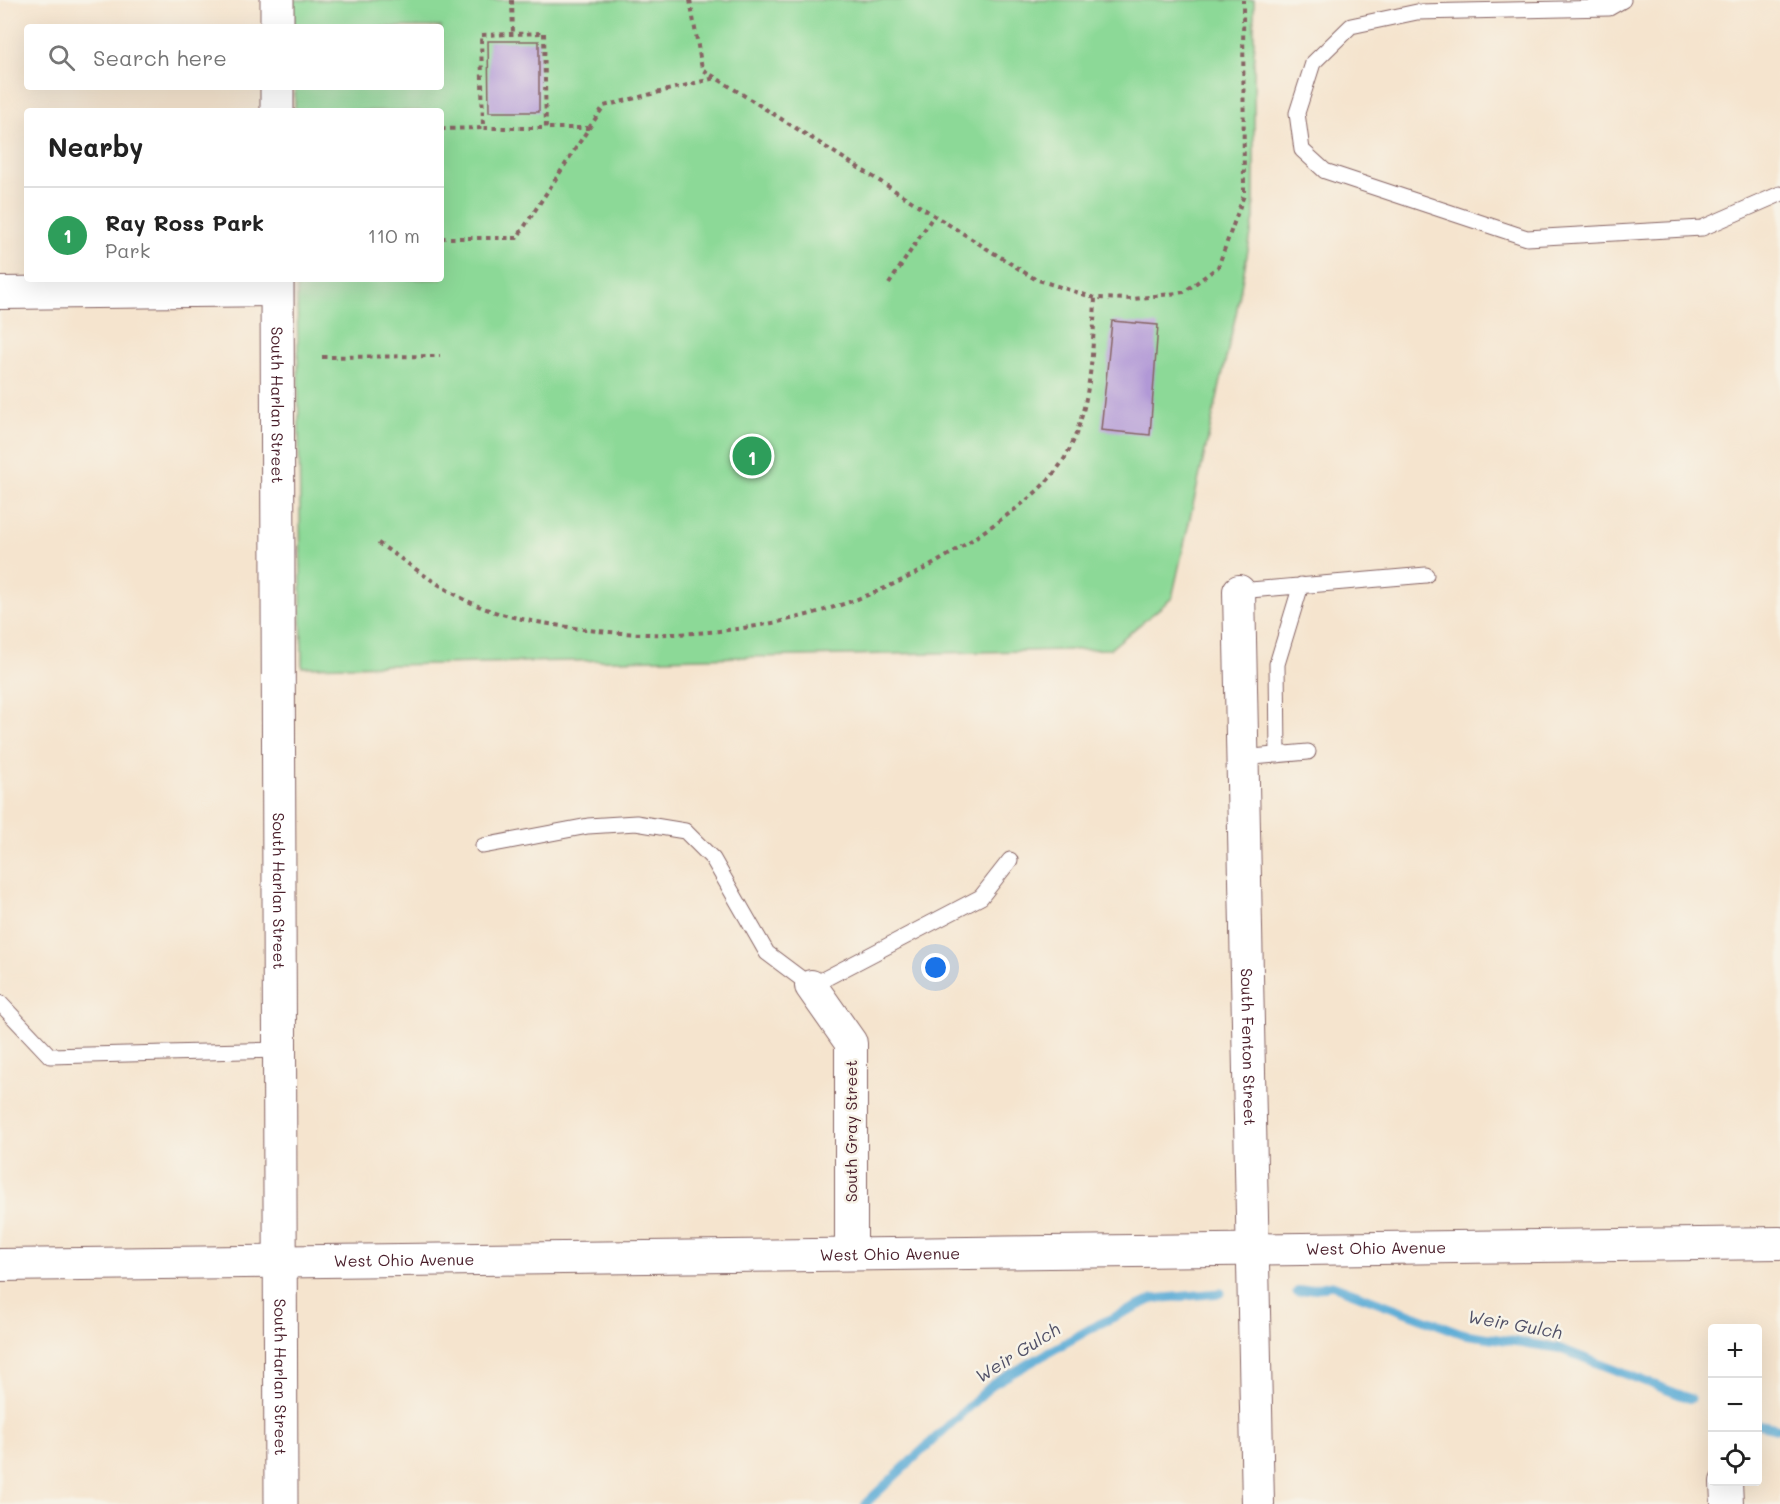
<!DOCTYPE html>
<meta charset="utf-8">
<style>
body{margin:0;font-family:Mali,sans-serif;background:#f6f6f6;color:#222}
.controls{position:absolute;right:18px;bottom:18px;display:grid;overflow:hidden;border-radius:6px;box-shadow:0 6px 24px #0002}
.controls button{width:54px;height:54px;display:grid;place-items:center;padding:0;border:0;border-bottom:2px solid #e0e0e0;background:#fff;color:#222;font:30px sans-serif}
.you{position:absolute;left:936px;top:968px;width:21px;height:21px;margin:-15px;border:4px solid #fff;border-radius:50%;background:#1a73e8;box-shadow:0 0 0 9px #1a73e833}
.badge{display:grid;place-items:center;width:39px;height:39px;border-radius:50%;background:#111827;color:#fff;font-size:20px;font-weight:700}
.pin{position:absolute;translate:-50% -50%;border:3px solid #fff;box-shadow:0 2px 6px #0006}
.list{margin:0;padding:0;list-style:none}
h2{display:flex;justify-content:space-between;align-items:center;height:78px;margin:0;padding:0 24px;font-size:26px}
h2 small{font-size:20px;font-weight:400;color:#767676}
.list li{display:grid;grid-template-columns:39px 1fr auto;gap:18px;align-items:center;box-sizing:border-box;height:96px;padding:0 24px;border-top:2px solid #e0e0e0}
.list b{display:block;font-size:22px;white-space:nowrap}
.list p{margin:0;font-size:20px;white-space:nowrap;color:#767676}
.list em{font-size:20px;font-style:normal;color:#767676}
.icon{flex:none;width:33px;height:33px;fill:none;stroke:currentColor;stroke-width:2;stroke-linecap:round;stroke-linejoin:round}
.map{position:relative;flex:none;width:1780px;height:1504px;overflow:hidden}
.search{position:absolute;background:#fff;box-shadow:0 6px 24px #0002;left:24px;top:24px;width:420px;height:66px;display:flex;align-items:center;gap:15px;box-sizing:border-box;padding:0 21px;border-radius:6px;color:#767676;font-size:22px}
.panel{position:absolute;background:#fff;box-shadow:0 6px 24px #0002;left:24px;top:108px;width:420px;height:174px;border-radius:6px}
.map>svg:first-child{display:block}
</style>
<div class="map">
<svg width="1780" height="1504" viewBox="0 0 1780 1504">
<rect width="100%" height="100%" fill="#f7f3e8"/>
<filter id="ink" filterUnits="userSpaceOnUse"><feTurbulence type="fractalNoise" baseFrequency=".0167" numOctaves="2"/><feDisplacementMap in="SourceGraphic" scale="12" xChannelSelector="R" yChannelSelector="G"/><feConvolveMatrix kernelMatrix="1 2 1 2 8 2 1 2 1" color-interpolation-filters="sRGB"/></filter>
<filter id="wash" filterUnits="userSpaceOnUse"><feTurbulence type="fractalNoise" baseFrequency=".008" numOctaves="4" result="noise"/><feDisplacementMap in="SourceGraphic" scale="24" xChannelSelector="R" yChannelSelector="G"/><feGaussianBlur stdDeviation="1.35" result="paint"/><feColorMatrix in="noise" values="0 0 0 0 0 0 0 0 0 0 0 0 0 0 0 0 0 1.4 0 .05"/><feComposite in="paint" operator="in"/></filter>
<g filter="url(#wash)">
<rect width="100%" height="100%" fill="#f5e4ce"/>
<!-- green -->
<path fill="#8cd997" stroke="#6b7c61" stroke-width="1.5" d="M294 0H1254V218L1236 314 1172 598 1110 649 302 667 297 279H441V111H295V87H441V27H294Z"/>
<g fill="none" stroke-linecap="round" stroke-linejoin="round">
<!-- stream -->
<path stroke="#5bacd6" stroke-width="9" d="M1297 1292 1332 1285 1464 1334 1558 1348 1691 1399
M1758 1424 1780 1429
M865 1504 993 1384 1097 1325 1153 1299 1221 1293"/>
</g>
<g id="blocks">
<!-- building -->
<path fill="#b198d6" d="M488 41H539V112H489Z
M1112 321 1158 325 1150 435 1101 430Z"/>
</g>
</g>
<g filter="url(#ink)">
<use href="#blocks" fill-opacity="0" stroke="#866464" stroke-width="1.5"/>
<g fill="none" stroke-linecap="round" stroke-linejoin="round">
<defs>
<path id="service" d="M1623 0 1609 8 1417 12 1351 26 1313 63 1297 113 1302 150 1325 171 1527 238 1702 228 1780 194
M1239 591 1426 575
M1278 755 1277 664 1301 585
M1242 758 1308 752
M483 846 588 826 636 823 685 831 713 859 767 953 811 986 981 897 1010 860
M0 1003 50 1056 280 1050"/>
<g id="minor">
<path d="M0 293 277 290"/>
<path id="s1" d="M1239 591 1258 1504"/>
<path d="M811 986 851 1043V1253"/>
<path id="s2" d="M0 1265 1780 1243"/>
<path d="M1726 1482 1727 1504"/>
</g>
<g id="tertiary">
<path d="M277 0V27"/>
<path d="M277 87V111"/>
<path id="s3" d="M277 279 281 1504"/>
</g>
</defs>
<!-- service casing -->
<use href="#service" stroke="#866464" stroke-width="17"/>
<!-- minor casing -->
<use href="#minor" stroke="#866464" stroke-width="34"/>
<!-- tertiary casing -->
<use href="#tertiary" stroke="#866464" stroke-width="35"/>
<!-- path -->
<path stroke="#866464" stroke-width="4" stroke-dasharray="4.5 4.5" stroke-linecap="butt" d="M512 0 513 34
M690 0 702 69 1035 279 1095 298 1134 299 1184 292 1218 267 1244 195 1243 0
M544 33 546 128H483L481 35Z
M589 128 604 106 715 78
M441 129 483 128
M441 238H517L589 128H546
M889 284 934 215
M322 357 440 356
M378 543C411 565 444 592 481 607 506 617 535 622 562 626 703 650 855 621 973 539 1010 513 1053 487 1072 444 1092 397 1093 348 1095 298"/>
<!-- service -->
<use href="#service" stroke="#fff" stroke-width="15"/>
<!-- minor -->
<use href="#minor" stroke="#fff" stroke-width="32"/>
<!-- tertiary -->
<use href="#tertiary" stroke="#fff" stroke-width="33"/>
</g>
</g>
<g text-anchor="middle" stroke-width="5" stroke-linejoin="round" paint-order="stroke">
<!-- street labels -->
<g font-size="16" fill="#4a1f2b" stroke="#f7f3e8">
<text dy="6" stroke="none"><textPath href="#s3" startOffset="126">South Harlan Street</textPath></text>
<text dy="6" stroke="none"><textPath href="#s3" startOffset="612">South Harlan Street</textPath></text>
<text dy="6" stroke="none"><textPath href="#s1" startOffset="456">South Fenton Street</textPath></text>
<text transform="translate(851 1131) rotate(-90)" y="6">South Gray Street</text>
<text dy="6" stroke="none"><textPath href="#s2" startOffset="1376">West Ohio Avenue</textPath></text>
<text dy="6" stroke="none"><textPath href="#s2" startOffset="890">West Ohio Avenue</textPath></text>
<text dy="6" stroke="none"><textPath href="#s2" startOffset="404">West Ohio Avenue</textPath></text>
<text dy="6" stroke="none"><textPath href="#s3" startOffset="1098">South Harlan Street</textPath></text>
</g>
<!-- water labels -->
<g font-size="18" font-style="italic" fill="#505067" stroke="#f7f3e8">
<text transform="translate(1515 1325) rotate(10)" y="6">Weir Gulch</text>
<text transform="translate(1018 1353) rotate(-32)" y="6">Weir Gulch</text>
</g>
</g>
</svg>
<div class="controls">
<button>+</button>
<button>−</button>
<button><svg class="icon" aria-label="locate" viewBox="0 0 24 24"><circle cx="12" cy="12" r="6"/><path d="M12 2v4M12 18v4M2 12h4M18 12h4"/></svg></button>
</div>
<div class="you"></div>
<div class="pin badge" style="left:752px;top:456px;background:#2e9e5b">1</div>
<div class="search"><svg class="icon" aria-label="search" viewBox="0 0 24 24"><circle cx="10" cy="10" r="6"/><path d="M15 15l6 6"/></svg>Search here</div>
<section class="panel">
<h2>Nearby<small></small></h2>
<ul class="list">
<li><span class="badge" style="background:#2e9e5b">1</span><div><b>Ray Ross Park</b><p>Park</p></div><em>110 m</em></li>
</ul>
</section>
</div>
